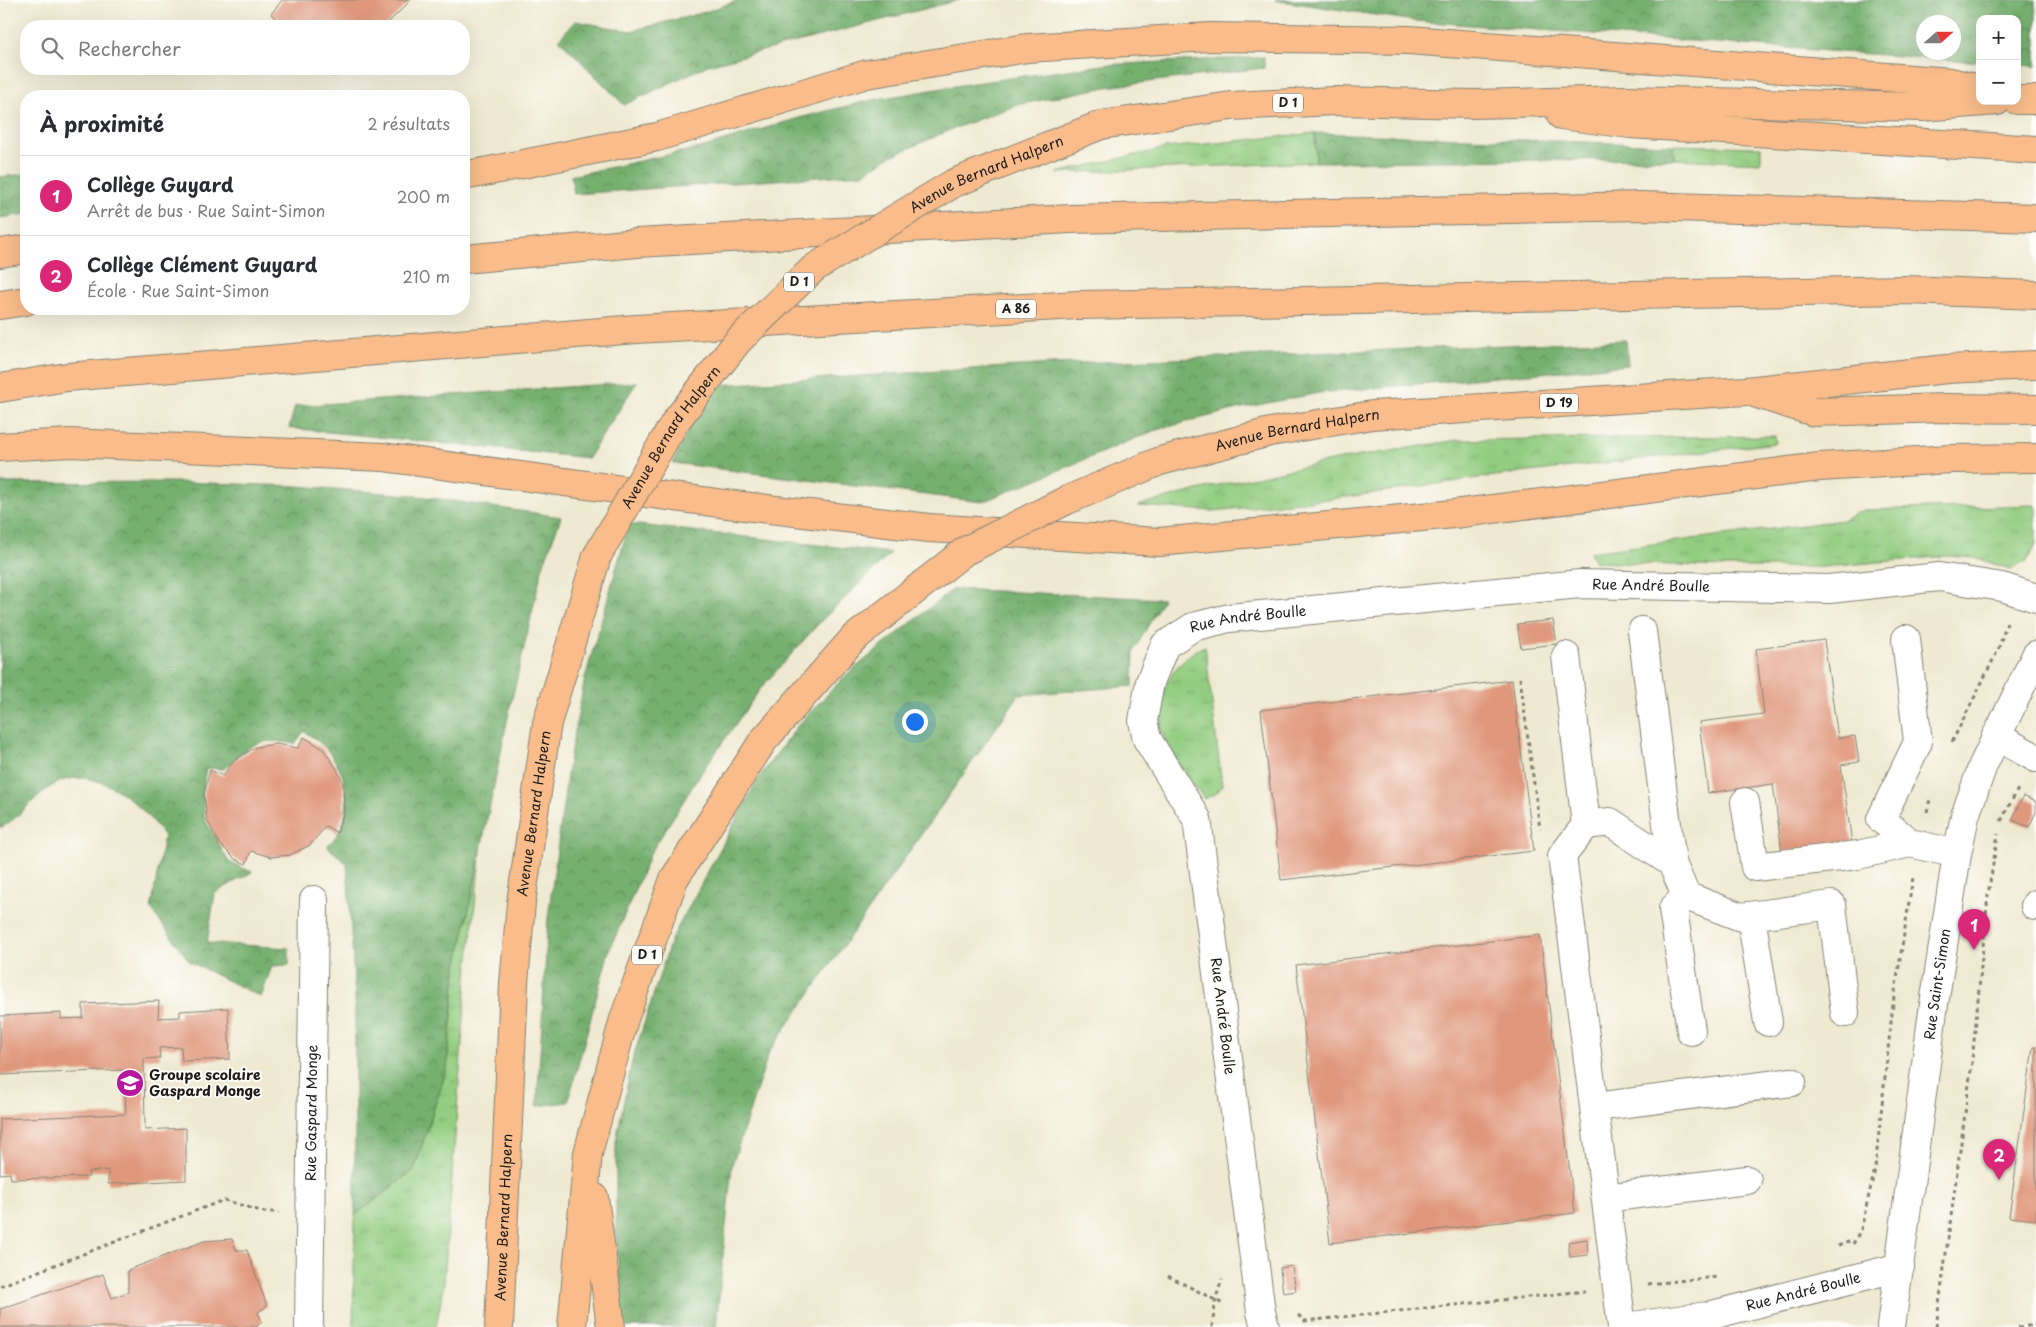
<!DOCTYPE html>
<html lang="fr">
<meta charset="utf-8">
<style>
body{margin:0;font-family:"Playpen Sans",sans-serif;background:#f2f2f3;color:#2b2b33}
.controls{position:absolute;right:15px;top:15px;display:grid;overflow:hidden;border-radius:10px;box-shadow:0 5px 20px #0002}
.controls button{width:45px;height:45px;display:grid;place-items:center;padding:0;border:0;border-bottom:1px solid #e1e1e2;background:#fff;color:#2b2b33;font:25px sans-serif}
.compass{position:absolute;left:1916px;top:15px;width:45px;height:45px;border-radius:50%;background:#fff;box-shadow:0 5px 20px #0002;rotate:69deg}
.you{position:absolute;left:914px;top:721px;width:18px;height:18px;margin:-12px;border:4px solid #fff;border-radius:50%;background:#1a73e8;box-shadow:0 0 0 8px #1a73e833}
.badge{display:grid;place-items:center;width:32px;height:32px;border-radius:50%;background:#db2777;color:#fff;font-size:16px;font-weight:700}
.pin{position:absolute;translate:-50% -41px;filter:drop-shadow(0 1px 2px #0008)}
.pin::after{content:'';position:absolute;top:26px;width:18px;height:15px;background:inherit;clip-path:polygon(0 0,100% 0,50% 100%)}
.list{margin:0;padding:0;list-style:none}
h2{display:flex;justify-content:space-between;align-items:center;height:65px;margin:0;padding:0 20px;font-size:21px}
h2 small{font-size:16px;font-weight:400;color:#7c7c81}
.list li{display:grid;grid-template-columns:32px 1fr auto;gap:15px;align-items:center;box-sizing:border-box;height:80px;padding:0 20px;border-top:1px solid #e1e1e2}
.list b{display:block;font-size:19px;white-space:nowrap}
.list p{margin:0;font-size:16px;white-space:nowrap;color:#7c7c81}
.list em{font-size:16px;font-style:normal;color:#7c7c81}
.icon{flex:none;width:28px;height:28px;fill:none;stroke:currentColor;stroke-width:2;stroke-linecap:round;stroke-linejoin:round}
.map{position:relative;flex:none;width:2036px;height:1327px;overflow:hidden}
.search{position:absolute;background:#fff;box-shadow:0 5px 20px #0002;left:20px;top:20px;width:450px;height:55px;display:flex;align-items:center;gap:12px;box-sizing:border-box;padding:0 18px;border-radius:20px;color:#7c7c81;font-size:19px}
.panel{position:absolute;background:#fff;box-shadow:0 5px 20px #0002;left:20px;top:90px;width:450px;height:225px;border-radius:20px}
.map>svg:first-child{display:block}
</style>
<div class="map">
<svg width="2036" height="1327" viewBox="0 0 2036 1327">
<defs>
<pattern id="grass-tufts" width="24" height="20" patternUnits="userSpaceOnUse" patternTransform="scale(1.25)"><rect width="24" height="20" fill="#93cd81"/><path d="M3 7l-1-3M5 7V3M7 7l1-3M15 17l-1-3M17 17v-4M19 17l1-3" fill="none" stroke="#7eaf6f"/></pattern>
<pattern id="forest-crowns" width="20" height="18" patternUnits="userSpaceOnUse" patternTransform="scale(1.25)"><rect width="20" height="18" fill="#76b06f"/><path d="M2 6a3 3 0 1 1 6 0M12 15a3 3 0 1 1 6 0" fill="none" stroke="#608e5a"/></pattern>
</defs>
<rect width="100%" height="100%" fill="#fdfcf7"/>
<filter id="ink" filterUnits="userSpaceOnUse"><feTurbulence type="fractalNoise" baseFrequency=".02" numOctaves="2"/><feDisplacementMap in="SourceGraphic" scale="10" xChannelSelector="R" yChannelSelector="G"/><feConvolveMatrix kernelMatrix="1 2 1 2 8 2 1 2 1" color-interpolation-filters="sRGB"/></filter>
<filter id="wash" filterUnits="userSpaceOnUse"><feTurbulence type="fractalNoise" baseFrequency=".0096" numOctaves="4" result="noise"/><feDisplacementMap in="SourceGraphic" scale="20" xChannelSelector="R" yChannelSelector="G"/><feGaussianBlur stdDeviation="1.12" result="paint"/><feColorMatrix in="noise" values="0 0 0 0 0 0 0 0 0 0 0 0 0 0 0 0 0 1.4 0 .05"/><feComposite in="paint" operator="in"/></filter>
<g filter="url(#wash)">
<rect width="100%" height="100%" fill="#eee9d0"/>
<!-- grass -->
<path fill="url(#grass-tufts)" stroke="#58744e" d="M1315 133 1316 162 1056 173 1166 148Z
M1673 145 1761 147V163L1674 159Z
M1775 436 1776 443 1478 478 1347 497 1213 511 1138 506 1205 488 1336 460 1458 440Z
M2036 505V544L2026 562 2010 569 1975 558 1948 556 1823 567H1726L1595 562 1590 552 1843 520 1864 510Z
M1205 646 1222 785 1217 793 1204 799C1193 782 1179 766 1169 748 1147 711 1167 662 1205 646Z
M481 850 467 976 444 1283 436 1327H353L355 1215 414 1170 447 1068 456 972Z"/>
<!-- forest -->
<path fill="url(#forest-crowns)" stroke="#496646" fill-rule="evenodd" d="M739 0H959L708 65 624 105 559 39 575 21 631 31 705 12Z
M1275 0H2036V66L2017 65V19H1980V62L1415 21ZM1924 22H1954V52H1924Z
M1264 57V68L1106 87 1017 105 950 130 891 156 862 174 574 194 571 176 704 147 799 118 872 100 967 84 1103 65Z
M1315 133 1673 145 1674 159 1316 162Z
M26 174V214L0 218V177Z
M1626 340 1628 365 1319 393 1237 409 1156 430 982 502 673 463 691 425 717 385 1053 364Z
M637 382 588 458 289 428 295 406Z
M174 482 297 486 411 495 561 517 542 569 509 712 456 972 447 1068 414 1170 355 1215V996L347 864 327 846C355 823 351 777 328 751 322 743 312 737 304 731L295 744C258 737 251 743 224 769L206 768 202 794 205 820 229 862 252 872 215 893 207 943 289 948V965L272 966 261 997 190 962 151 909 164 836C140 802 93 759 50 787 32 798 19 819 0 828V483Z
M629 524 891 553 821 621 761 688 701 773 650 854 608 954 568 1102 537 1106 548 918 569 761 585 678Z
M953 589 1163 599 1134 651 1133 686 1019 695 769 1052 732 1165 716 1327H623L616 1238V1141L632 1061 671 940 758 779 798 725 845 676Z"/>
<g id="blocks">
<!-- building -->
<path fill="#e0987d" d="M282 0H411L385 26H283L271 14Z
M326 69H343L334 77Z
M1553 620 1557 644 1521 648 1517 624Z
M1824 640 1838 738 1855 736 1859 762 1841 765 1852 844 1782 852 1773 784 1708 793 1699 722 1764 714 1756 649Z
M1512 680 1534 851 1281 880 1261 710Z
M304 737 322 748 336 767 343 783 344 811 337 833 326 826 310 845 290 855 271 857 251 851 246 864 235 859 219 843 207 820 204 794 210 770 223 776 233 761 256 747 276 744 298 748Z
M2023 796 2036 802V812L2029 827 2012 820Z
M1540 935 1575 1213 1330 1243 1296 965Z
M159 1001 158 1018 180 1017V1011L228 1008 230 1059 182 1061 181 1047 159 1048 160 1058 144 1059 145 1130 186 1128V1180L108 1184V1170L88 1172 89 1177 11 1179 10 1173 0 1174V1119L126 1114 124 1070 0 1075V1016L61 1013V1019L83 1018V1004Z
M2033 1047H2036V1220L2009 1217Z
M232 1239 236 1250H247L267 1306 258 1312 262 1322 255 1327H0V1309L103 1274 112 1298 128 1292V1270L204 1241Z
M1587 1239 1588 1255 1570 1257 1568 1242Z
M1292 1266 1296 1291 1283 1293 1280 1268Z"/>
</g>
</g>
<g filter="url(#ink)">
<use href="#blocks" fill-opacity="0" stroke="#858276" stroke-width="1"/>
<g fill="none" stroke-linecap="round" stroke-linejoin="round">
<defs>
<g id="minor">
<path d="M1642 631 1672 863"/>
<path d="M1906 639 1918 742 1881 819 1910 843 1957 854"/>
<path d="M1566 656 1586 825 1562 856 1622 1327"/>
<path d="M1996 736 2036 758"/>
<path d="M1745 802 1755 867 1858 855 1910 843"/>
<path d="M1586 825 1610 822 1672 863 1686 896 1741 917 1832 905 1845 1013"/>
<path d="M1686 896 1673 909 1691 1031"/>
<path d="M2035 906 2036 904"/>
<path d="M1751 916 1768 1022"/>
<path d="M1595 1107 1792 1082"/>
<path d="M1606 1198 1747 1180"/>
<path id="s1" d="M309 1327 314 900"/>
<path id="s2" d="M1265 1327 1261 1312 1197 819 1147 739 1143 721 1150 682 1165 645 1193 627 1229 618 1580 584 1829 589 1939 577 2002 587 2036 598"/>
<path id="s3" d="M1625 1327 1708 1316 1900 1267"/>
<path id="s4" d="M1891 1327 1933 1011 1957 854 1965 816 1983 765 2036 655"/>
</g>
<g id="highway">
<path d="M2017 100H2036"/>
<path d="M1561 115 1630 124 2036 150"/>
<path d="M1101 125 1231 106 1334 101 1475 104 1627 100 1922 107 1997 101"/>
<path d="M464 176 657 137 867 74 1027 48 1210 37 1409 40 1951 82 1980 89"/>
<path d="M0 253 26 249"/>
<path d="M464 259 637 243 1070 219 1641 206 2036 218"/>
<path d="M0 305 26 301"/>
<path d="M0 388 67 377 636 329 1078 305 1907 290 2036 295"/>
<path d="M1757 394 1814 412 1946 408 2036 409"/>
<path d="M0 447 70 443 383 457 718 503 929 528 1159 542 1454 514 1819 467 1951 459 2036 458"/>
<path id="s5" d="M1160 461 1270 432 1372 415 1746 391 1947 369 2036 365"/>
<path d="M594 1197 611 1327"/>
<path id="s6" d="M499 1327 514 983 521 903 547 723 597 556"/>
<path d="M572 1327 588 1153 624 1019 674 879 763 741 853 639"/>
</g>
</defs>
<!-- minor casing -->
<use href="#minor" stroke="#858276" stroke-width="30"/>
<!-- highway casing -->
<use href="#highway" stroke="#858276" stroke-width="30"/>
<!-- path -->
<path stroke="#858276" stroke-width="3" stroke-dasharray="4 4" stroke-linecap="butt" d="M1520 678 1540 829
M1952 742 1998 650 2007 623
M1927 812 1930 799
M2001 821 2019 787
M1853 1244 1861 1229 1875 1169 1893 1004 1913 877
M1838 1246 1853 1240
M1168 1276 1225 1305
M1648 1284 1717 1277
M0 1286 224 1200 264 1212H279
M1298 1315 1305 1321 1585 1291
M1212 1327 1216 1298 1222 1279
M1936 1327 1972 1062 1988 895 1998 834
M2018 1327 2036 1325"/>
<!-- minor -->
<use href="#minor" stroke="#fff" stroke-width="28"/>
<!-- highway -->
<use href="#highway" stroke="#f9bc8a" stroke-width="28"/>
<defs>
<g id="highway-bridge">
<path id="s7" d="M597 556 675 422 738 341 814 268 954 183 1101 125"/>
<path d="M853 639 965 551 1065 501 1160 461"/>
</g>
</defs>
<!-- highway-bridge casing -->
<use href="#highway-bridge" stroke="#858276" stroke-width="30" stroke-linecap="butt"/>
<!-- highway-bridge -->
<use href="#highway-bridge" stroke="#f9bc8a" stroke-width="28"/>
</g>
</g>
<!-- icons -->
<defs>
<symbol id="school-disc" viewBox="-11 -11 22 22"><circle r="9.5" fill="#b5179e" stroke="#fdfcf7"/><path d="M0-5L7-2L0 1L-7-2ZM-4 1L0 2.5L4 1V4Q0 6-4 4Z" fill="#fff"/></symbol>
</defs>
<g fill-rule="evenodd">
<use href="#school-disc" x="114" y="1067" width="32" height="32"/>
</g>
<g text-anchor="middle" stroke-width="4" stroke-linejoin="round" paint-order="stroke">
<!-- shield labels -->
<g fill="#fdfcf7" stroke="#605f5e" stroke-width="1">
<rect x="1273" y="93.5" width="30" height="19" rx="4"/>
<rect x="784" y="272.5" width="30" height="19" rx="4"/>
<rect x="996" y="299.5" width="40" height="19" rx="4"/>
<rect x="1540" y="393.5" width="38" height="19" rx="4"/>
<rect x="632" y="945.5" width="30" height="19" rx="4"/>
</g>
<g font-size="12" font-weight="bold" fill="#1c1c1c">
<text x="1288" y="107">D 1</text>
<text x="799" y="286">D 1</text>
<text x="1016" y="313">A 86</text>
<text x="1559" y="407">D 19</text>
<text x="647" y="959">D 1</text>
</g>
<!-- street labels -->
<g font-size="14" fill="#1c1c1c" stroke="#fdfcf7">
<text dy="5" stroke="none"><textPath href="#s7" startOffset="560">Avenue Bernard Halpern</textPath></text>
<text dy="5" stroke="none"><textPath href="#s5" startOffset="141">Avenue Bernard Halpern</textPath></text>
<text dy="5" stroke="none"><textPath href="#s7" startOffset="140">Avenue Bernard Halpern</textPath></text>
<text dy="5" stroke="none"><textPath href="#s2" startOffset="1199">Rue André Boulle</textPath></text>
<text dy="5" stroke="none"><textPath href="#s2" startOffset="794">Rue André Boulle</textPath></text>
<text dy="5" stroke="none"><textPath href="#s6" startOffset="515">Avenue Bernard Halpern</textPath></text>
<text dy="5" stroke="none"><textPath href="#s4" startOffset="346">Rue Saint-Simon</textPath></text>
<text transform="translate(1223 1016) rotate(83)" y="5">Rue André Boulle</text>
<text dy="5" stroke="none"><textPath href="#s1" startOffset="214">Rue Gaspard Monge</textPath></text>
<text dy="5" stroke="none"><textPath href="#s6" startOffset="110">Avenue Bernard Halpern</textPath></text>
<text dy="5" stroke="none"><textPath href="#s3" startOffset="182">Rue André Boulle</textPath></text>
</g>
<!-- poi labels -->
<g font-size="14" font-weight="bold" fill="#1c1c1c" stroke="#fdfcf7" text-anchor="start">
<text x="149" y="1080">Groupe scolaire<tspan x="149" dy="16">Gaspard Monge</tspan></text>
</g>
</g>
</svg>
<div class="controls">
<button>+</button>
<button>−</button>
</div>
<svg class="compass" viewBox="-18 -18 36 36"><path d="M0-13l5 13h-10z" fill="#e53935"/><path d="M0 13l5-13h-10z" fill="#7c7c81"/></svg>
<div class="you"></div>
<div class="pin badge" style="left:1974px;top:950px">1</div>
<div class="pin badge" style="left:1999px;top:1180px">2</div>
<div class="search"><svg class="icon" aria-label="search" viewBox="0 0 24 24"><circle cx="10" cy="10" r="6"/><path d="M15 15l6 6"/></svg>Rechercher</div>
<section class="panel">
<h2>À proximité<small>2 résultats</small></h2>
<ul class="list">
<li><span class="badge">1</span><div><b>Collège Guyard</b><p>Arrêt de bus · Rue Saint-Simon</p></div><em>200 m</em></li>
<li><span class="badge">2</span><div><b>Collège Clément Guyard</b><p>École · Rue Saint-Simon</p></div><em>210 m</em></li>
</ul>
</section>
</div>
